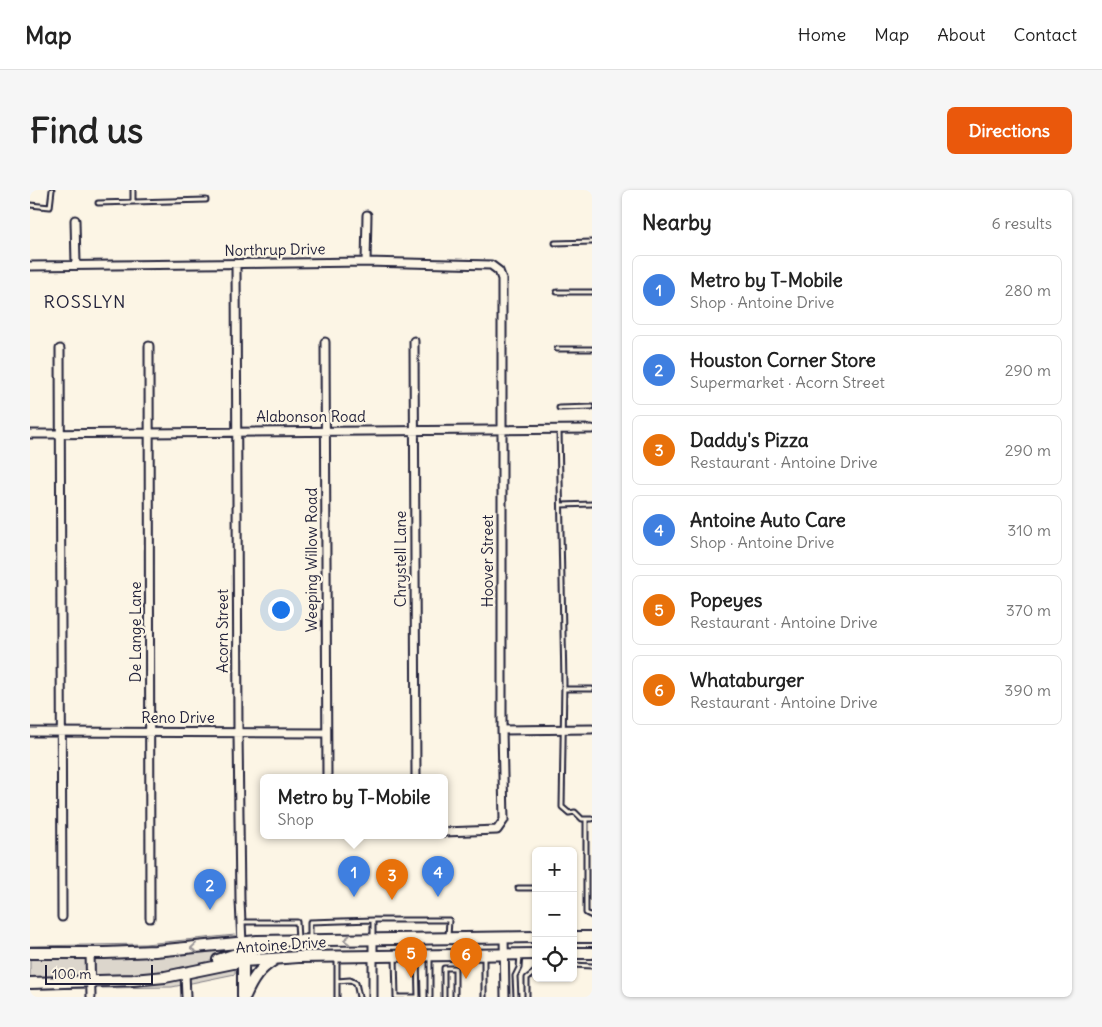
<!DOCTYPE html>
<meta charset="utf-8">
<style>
body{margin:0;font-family:Delius,sans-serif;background:#f6f6f6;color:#222}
.controls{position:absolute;right:15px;bottom:15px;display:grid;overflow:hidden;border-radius:8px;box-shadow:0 1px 4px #0004}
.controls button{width:45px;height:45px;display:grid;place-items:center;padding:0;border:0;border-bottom:1px solid #e0e0e0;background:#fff;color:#222;font:25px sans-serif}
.scale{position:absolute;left:15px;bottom:12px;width:108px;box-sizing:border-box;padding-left:5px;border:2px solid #22223b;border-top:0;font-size:14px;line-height:18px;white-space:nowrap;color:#22223b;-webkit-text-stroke:4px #fcf5e5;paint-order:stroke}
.you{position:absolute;left:250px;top:419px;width:18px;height:18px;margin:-12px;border:4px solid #fff;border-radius:50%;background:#1a73e8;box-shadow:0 0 0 8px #1a73e833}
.badge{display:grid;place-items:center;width:32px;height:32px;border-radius:50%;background:#ea580c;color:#fff;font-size:16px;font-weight:700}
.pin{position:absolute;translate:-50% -41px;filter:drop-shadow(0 1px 2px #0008)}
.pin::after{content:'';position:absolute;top:26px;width:18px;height:15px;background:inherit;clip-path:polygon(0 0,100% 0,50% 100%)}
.popup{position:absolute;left:230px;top:584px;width:188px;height:65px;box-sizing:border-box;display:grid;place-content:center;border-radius:8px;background:#fff;filter:drop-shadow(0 1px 4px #0005);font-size:16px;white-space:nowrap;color:#767676}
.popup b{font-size:19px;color:#222}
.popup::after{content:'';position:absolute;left:50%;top:100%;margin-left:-10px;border:10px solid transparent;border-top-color:#fff}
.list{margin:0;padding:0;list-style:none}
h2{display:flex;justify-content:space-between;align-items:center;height:65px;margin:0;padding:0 20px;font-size:21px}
h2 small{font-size:16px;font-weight:400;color:#767676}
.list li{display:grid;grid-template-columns:32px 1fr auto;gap:15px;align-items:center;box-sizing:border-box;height:70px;margin:0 10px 10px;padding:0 10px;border:1px solid #e0e0e0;border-radius:8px}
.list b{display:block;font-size:19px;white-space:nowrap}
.list p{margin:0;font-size:16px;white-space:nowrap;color:#767676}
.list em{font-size:16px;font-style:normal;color:#767676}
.icon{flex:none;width:28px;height:28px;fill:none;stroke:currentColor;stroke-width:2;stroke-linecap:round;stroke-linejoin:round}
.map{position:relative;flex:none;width:562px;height:807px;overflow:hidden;border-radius:8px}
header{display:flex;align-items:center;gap:30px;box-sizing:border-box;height:70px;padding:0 25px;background:#fff;border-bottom:1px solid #e0e0e0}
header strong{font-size:24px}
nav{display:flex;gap:28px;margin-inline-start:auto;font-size:18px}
.intro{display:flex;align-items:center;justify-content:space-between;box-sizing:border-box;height:120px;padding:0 30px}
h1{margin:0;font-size:35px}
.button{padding:12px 22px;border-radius:8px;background:#ea580c;color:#fff;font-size:18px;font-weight:700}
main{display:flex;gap:30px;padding:0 30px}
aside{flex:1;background:#fff;border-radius:8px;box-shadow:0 1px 4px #0004}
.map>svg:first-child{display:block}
</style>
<header>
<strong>Map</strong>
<nav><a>Home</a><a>Map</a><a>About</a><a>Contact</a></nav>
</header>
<div class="intro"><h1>Find us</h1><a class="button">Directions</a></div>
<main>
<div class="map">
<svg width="562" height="807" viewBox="0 0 562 807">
<rect width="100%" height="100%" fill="#fcf5e5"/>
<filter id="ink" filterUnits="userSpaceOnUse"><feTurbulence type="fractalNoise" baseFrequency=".02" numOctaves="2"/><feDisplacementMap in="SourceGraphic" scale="10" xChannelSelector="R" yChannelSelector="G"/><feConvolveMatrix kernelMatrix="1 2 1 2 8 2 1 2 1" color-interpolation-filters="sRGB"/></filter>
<g filter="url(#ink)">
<!-- grass -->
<path fill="#dcd6cc" stroke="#7f7c84" d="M205 745V784L142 797 0 799V756L115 754Z"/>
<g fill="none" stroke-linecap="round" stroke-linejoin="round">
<defs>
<path id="lane" d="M103 0V12
M68 13 176 10
M0 15 20 17 22 0
M525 53 562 52
M527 102H562
M527 159H562
M529 218 562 217
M529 240 534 493 532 617 539 623 545 622 552 629H562
M531 315 562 314
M534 499H562
M556 629V723L562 726
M488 698H506
M212 732H267L268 749
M343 746V730H419L418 747
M280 748V732L343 730
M454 766V807
M365 767 366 807H388L387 767
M307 768V807
M543 775 562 776
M307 791 320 790 326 793 329 807
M400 807V768
M414 807V778H425V807
M486 807 485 786 489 778 490 765
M497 807V788L506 781"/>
<path id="street" d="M45 30 46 74
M336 72 337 25
M206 74 208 542 210 711 212 753
M0 76 336 72 461 75 469 81 472 89V540L474 630 467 640 414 642
M384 151 386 588
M295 152 297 588
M119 156 120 728
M30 159 32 727
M0 244 562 239
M472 540 562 539
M0 542 296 543
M474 747 475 807
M343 749V807
M60 763 61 807
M155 783 156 807"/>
<path id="secondary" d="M543 747H562
M0 763H75L125 761 227 751 506 747
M543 763H562
M213 766V807
M188 770 212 762 249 756
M0 793 103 790 135 787 213 771 268 767 506 764
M215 806C222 790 229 779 244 770"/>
</defs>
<!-- lane casing -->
<use href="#lane" stroke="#22223b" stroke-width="7"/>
<!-- street casing -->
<use href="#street" stroke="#22223b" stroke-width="11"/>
<!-- secondary casing -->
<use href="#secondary" stroke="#22223b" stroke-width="14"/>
<!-- lane -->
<use href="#lane" stroke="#fcf5e5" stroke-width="3"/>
<!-- street -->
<use href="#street" stroke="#fcf5e5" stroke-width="7"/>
<!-- secondary -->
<use href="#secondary" stroke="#fcf5e5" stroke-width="10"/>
</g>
<!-- one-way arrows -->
<defs><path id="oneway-chevron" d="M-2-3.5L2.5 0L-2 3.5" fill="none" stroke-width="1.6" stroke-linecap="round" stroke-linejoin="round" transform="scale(1.25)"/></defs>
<g stroke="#9a9698">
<use href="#oneway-chevron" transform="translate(317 750) rotate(179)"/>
<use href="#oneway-chevron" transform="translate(164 758) rotate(174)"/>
</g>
</g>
<g text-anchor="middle" stroke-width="4.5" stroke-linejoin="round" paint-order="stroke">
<!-- street labels -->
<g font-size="15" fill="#22223b" stroke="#fcf5e5">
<text transform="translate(245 60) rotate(-1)" y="5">Northrup Drive</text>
<text x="281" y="232">Alabonson Road</text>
<text transform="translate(371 369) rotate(-90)" y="5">Chrystell Lane</text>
<text transform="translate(282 370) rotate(-90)" y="5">Weeping Willow Road</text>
<text transform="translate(458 371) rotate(-90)" y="5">Hoover Street</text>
<text transform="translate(193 441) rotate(-90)" y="5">Acorn Street</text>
<text transform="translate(106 442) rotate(-90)" y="5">De Lange Lane</text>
<text x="148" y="533">Reno Drive</text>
<text transform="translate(251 755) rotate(-4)" y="5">Antoine Drive</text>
</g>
<!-- quarter labels -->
<g font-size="18" letter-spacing="1" fill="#22223b" stroke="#fcf5e5">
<text x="55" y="118">ROSSLYN</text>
</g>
</g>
</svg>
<div class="controls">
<button>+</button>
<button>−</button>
<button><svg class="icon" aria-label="locate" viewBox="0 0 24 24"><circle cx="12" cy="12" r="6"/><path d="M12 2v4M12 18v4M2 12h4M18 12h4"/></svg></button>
</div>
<div class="scale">100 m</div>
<div class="you"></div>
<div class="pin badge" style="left:324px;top:707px;background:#3f7fe0">1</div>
<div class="popup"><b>Metro by T-Mobile</b>Shop</div>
<div class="pin badge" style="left:180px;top:720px;background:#3f7fe0">2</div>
<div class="pin badge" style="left:362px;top:710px;background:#e8710a">3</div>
<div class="pin badge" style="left:408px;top:707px;background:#3f7fe0">4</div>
<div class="pin badge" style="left:381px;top:788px;background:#e8710a">5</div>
<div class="pin badge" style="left:436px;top:789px;background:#e8710a">6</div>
</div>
<aside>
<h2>Nearby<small>6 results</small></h2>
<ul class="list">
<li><span class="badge" style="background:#3f7fe0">1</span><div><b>Metro by T-Mobile</b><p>Shop · Antoine Drive</p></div><em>280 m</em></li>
<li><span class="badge" style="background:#3f7fe0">2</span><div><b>Houston Corner Store</b><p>Supermarket · Acorn Street</p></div><em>290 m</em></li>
<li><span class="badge" style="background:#e8710a">3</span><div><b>Daddy's Pizza</b><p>Restaurant · Antoine Drive</p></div><em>290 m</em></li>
<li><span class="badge" style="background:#3f7fe0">4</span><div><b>Antoine Auto Care</b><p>Shop · Antoine Drive</p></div><em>310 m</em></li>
<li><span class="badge" style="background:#e8710a">5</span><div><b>Popeyes</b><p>Restaurant · Antoine Drive</p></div><em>370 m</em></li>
<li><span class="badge" style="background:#e8710a">6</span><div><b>Whataburger</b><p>Restaurant · Antoine Drive</p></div><em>390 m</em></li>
</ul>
</aside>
</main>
